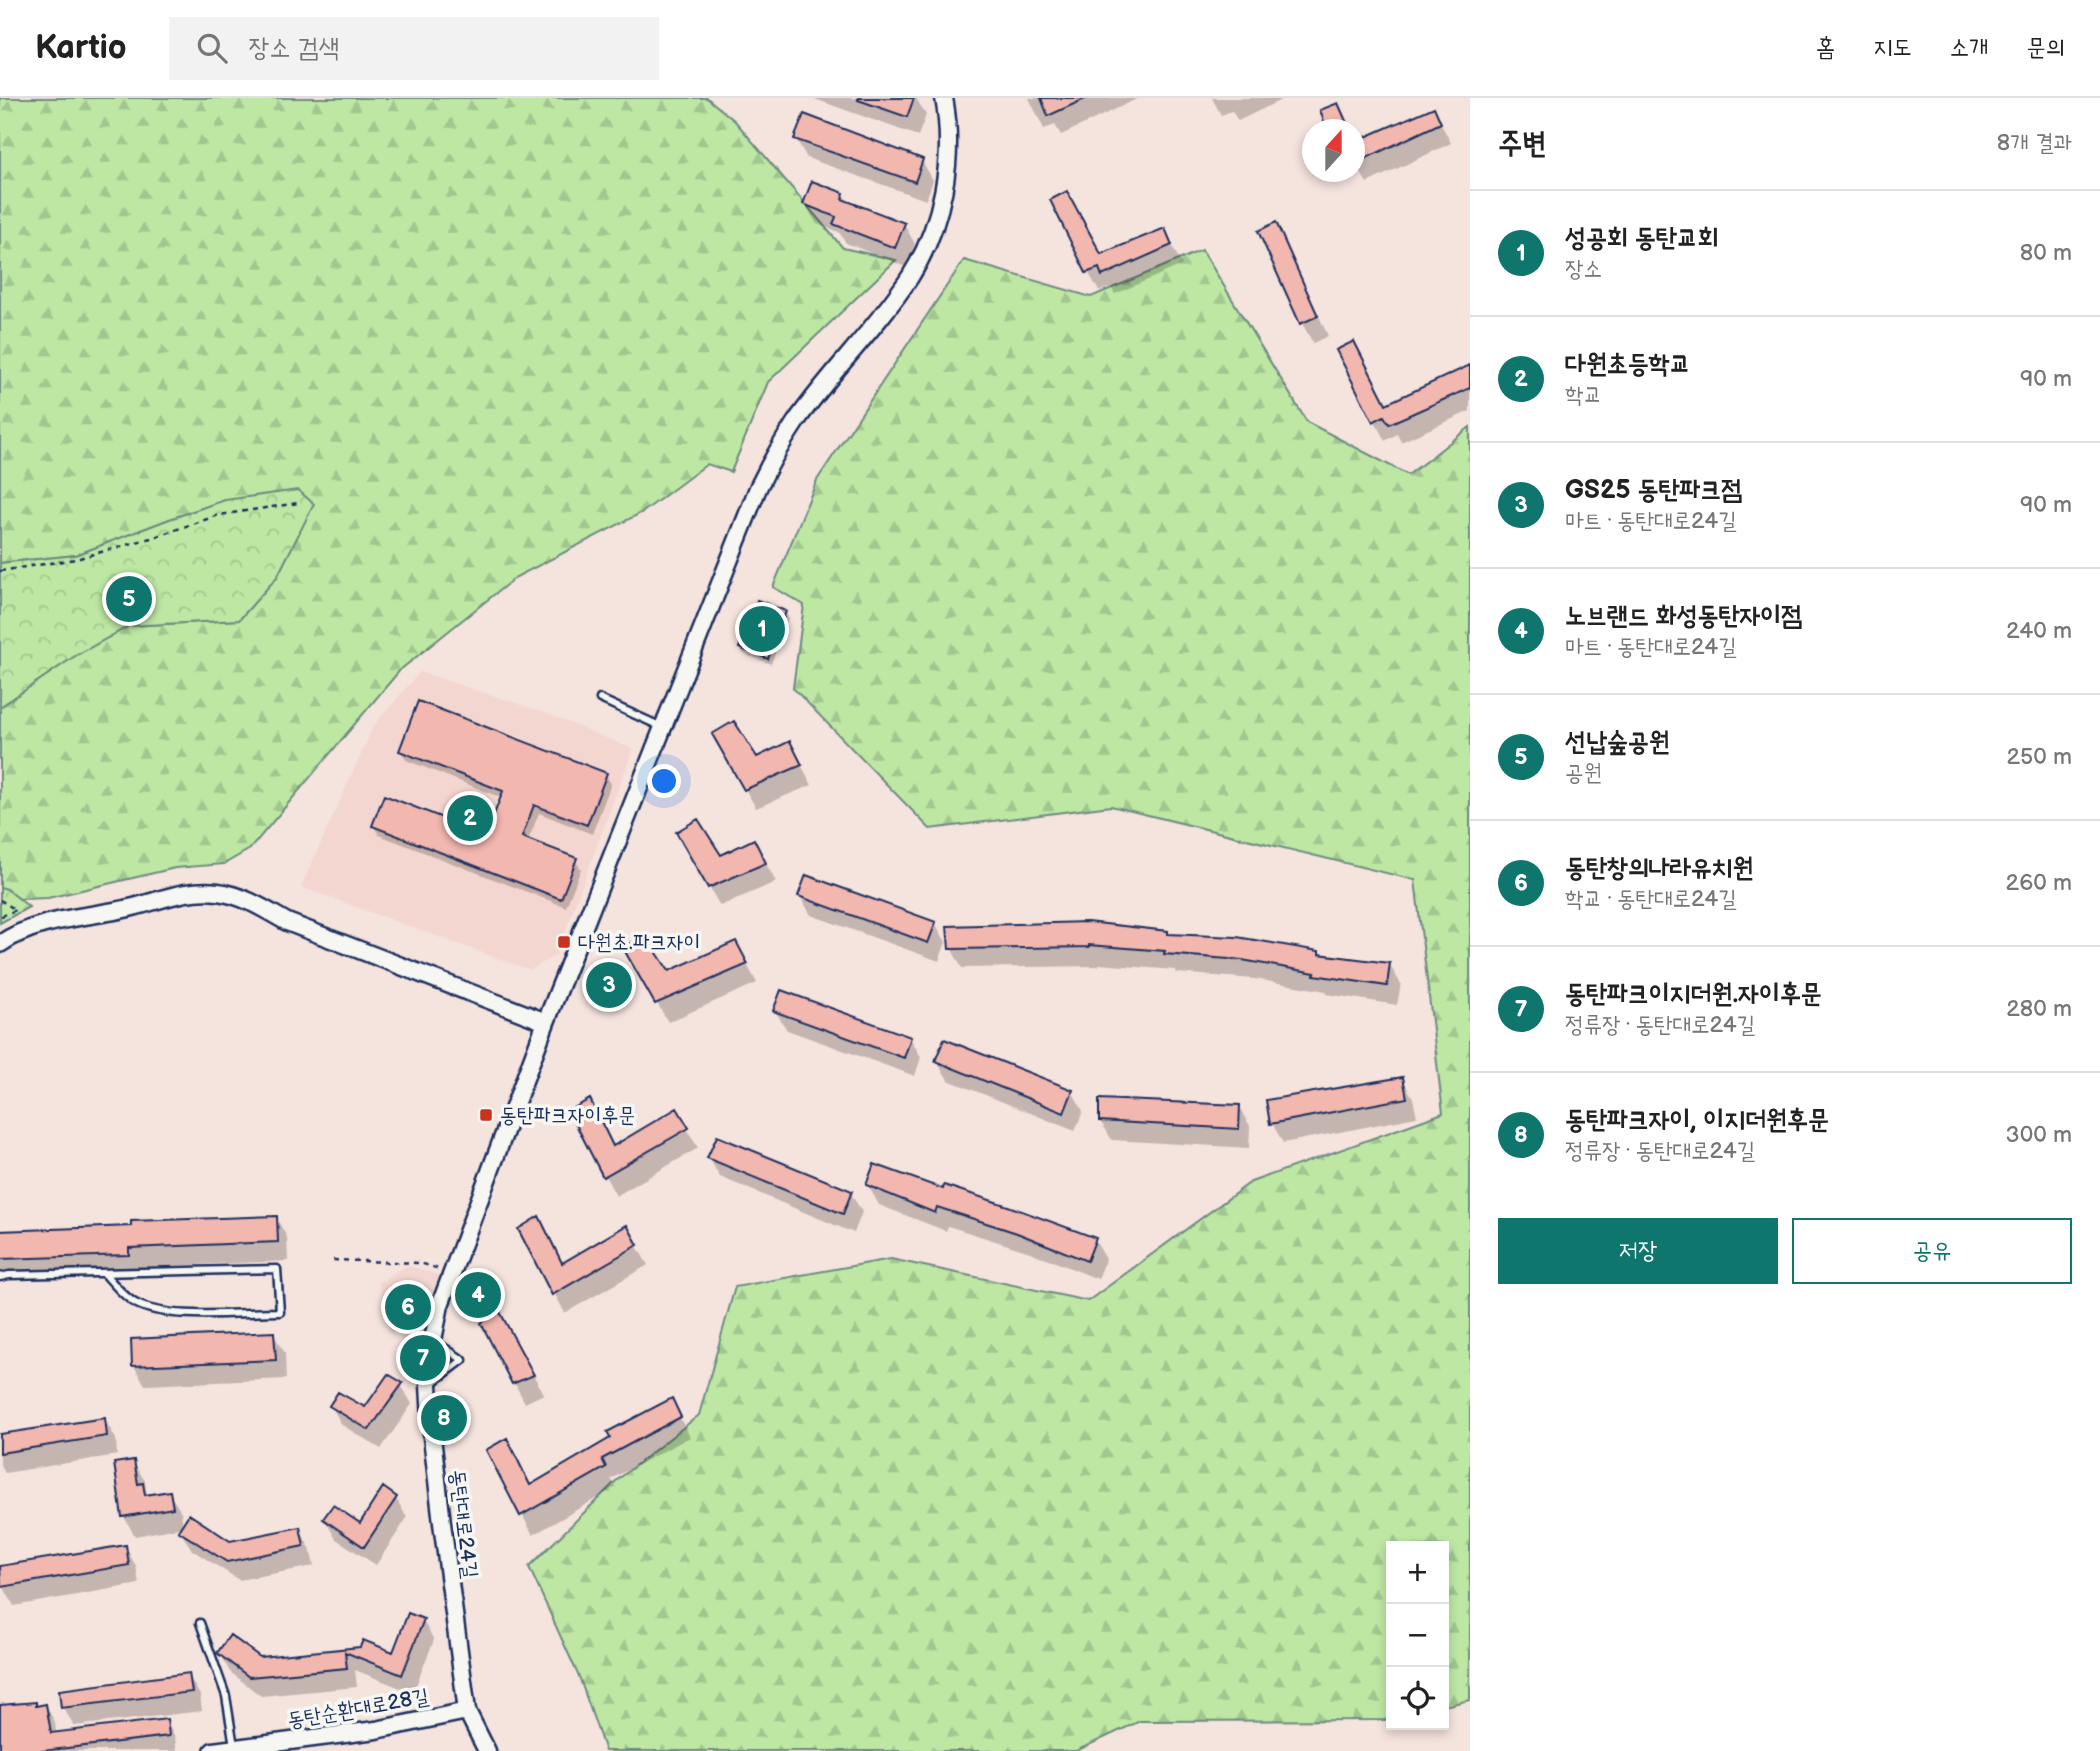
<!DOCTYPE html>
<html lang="ko">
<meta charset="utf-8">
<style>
body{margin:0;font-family:"Balsamiq Sans","Poor Story",sans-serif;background:#f2f2f2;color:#222}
.controls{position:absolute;right:21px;bottom:21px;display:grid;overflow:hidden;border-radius:0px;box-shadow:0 4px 10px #0003}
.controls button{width:63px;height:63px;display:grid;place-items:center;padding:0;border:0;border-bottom:2px solid #e0e0e0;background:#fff;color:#222;font:35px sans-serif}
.compass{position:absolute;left:1302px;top:21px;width:63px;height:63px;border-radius:50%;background:#fff;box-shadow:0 4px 10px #0003;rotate:21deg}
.you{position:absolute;left:665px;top:684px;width:24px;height:24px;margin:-18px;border:5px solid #fff;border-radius:50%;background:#1a73e8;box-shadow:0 0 0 10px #1a73e833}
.badge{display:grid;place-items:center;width:46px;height:46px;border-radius:50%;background:#0f766e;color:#fff;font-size:23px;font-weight:700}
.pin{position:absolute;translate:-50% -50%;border:4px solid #fff;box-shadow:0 2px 7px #0006}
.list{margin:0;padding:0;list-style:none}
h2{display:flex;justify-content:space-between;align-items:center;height:91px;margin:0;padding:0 28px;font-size:30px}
h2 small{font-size:23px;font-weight:400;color:#767676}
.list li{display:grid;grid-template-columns:46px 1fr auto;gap:21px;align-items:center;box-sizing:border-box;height:126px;padding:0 28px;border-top:2px solid #e0e0e0}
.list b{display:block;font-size:26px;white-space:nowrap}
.list p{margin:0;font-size:23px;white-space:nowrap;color:#767676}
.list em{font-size:23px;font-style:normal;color:#767676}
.actions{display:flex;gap:14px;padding:21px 28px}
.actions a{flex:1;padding:16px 0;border:2px solid #0f766e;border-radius:0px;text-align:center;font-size:24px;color:#0f766e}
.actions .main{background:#0f766e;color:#fff}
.icon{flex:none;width:38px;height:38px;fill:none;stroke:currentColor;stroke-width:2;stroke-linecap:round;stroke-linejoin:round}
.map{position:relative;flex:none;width:1470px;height:1653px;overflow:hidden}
header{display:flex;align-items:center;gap:42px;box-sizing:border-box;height:98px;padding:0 35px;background:#fff;border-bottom:2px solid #e0e0e0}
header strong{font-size:33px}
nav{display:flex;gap:38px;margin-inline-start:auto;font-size:24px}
.search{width:490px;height:63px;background:#f2f2f2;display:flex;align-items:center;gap:18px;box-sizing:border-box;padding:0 24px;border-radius:0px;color:#767676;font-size:26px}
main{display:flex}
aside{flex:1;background:#fff}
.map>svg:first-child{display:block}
</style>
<header>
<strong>Kartio</strong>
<div class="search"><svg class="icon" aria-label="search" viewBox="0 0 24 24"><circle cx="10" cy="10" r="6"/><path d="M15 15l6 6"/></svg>장소 검색</div>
<nav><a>홈</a><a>지도</a><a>소개</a><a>문의</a></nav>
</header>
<main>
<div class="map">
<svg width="1470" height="1653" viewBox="0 0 1470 1653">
<defs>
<pattern id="forest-firs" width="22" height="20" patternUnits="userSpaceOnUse" patternTransform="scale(1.75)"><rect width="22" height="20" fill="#bde7a3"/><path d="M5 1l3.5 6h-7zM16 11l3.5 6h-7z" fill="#a2c68f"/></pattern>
<pattern id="park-crowns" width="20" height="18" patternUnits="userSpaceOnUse" patternTransform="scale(1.75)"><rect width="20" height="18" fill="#bde7a3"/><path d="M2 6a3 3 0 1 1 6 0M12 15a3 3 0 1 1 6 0" fill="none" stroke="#a2c68f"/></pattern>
</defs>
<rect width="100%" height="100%" fill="#f5e3de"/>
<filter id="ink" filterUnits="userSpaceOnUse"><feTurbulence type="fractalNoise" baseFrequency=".0143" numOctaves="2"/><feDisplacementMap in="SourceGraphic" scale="14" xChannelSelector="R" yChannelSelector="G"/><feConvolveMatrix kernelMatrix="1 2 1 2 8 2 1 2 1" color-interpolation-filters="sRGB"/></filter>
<g filter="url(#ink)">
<!-- built -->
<path fill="#f4d6d0" d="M420 574 543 614 633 651 556 857 530 872 301 789 374 627Z
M407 1167 447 1180 420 1234H389L379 1184Z"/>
<!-- forest -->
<path fill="url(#forest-firs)" stroke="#6c8b80" stroke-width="2" d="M0 0H707L735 23 843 150 896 162 768 284 731 374 707 366 643 414 516 479 400 572 250 751 224 766 175 770 48 800 20 801 0 789V609L75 558 129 528 239 522 277 479 313 406 225 402 167 422 76 457 0 465Z
M1202 152 1307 324 1408 377 1470 329V1602L1444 1608V1448H1391V1621L1384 1622 1140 1623 1076 1653H605L580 1581 529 1469 616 1383 699 1317 735 1189 891 1161 1088 1203 1251 1084 1443 1015 1415 782 1111 708 930 731 793 590 804 507 773 489 817 382 964 162 1091 199Z"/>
<!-- park -->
<path fill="url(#park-crowns)" stroke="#6c8b80" stroke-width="2" d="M298 392 314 406 277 479 239 522 129 528 75 558 0 609V465L76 457 167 422 225 402Z
M0 789 7 791 29 809 0 825Z"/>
<!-- shadow -->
<path fill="#0003" d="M812 0H916L926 17 918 38Z
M1029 0H1139L1061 37 1055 27 1044 31Z
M1212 0H1285L1238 23 1232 13 1221 17Z
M1433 11 1451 45 1367 85 1361 75 1350 79 1347 74H1354V41L1356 45Z
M796 41 922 63 933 82 926 102 807 60Z
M843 96 849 106 904 126 915 146 906 169 846 145 839 134 817 126 805 106Z
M1275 126 1286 146 1328 238 1313 245 1302 225 1261 133Z
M1164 132 1182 167 1115 196 1111 189 1099 193 1088 174 1101 158Z
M1354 245 1387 308 1470 270V313L1401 344 1397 336 1385 343 1338 253Z
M785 514 788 520 771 566 744 556 740 550Z
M714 637 756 662 800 665 812 687 756 710Z
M401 653 606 677 611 686 592 736 539 715 528 743 575 762 581 771 566 809 379 737 374 728 487 739 502 700 406 662Z
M678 735 721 759 764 762 776 784 720 808Z
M800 798 935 825 946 844 939 863 811 817Z
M1167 834 1169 838 1389 866 1401 886 1397 907 1327 896 1326 893 1254 881 1177 875 1175 872 1099 866V868L962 870 951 850Z
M626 851 668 875 746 865 757 885 668 924Z
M775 913 910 940 921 959 915 978 787 932Z
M936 962 1072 993 1083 1013 1075 1033 948 982Z
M1402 981 1413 1000 1417 1019 1283 1045 1272 1025Z
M1239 1008 1250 1028 1249 1050 1112 1042 1100 1023Z
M676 1012 698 1050 616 1098 571 1014 614 1049Z
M709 1060 850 1094 862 1114 854 1135 720 1079Z
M868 1087 944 1093 1094 1141 1106 1161 1098 1181 1030 1154 948 1128 946 1133 879 1107Z
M276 1120 287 1139 288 1163 139 1169V1176L0 1179V1134L133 1130Z
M539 1121 563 1167 626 1130 648 1167 565 1215 520 1132Z
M499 1217 544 1296 525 1305 483 1225Z
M273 1236 285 1255 286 1281 145 1287 134 1268Z
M401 1287 412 1306 381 1351 342 1327 331 1308 365 1312Z
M671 1303 690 1339 611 1381 616 1389 533 1437 488 1353 506 1342 531 1389 612 1340Z
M105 1322 116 1341 117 1357 5 1375 0 1366V1338Z
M133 1364 145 1383 146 1393 149 1398 169 1395 181 1414 183 1429 229 1444 299 1431 310 1450 314 1468 239 1482 192 1452 180 1433 183 1429 135 1438 124 1419 116 1367Z
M396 1400 407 1420 376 1467 336 1441 325 1422 360 1427Z
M125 1449 136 1468 139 1486 14 1508 3 1488Z
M423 1523 434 1542 413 1595 355 1572 357 1589 261 1598 230 1574 219 1555 260 1561 361 1551 394 1556Z
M188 1577 200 1597 202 1613 74 1628 63 1609Z
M46 1608 55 1624 56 1636 166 1623 175 1639 177 1653H0V1609Z"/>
<!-- building -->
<path fill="#f2b7af" stroke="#1b2f5e" stroke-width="2" d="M858 0H914L907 19 858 2Z
M1041 0H1087L1048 18Z
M1338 5 1350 32H1327L1320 12Z
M1434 9 1441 25 1354 66V44Z
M804 16 923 61 915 84 794 41Z
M812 83 844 95 842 101 905 125 895 150 833 126 836 119 803 106Z
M1067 93 1101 156 1165 130 1172 147 1102 178 1099 170 1086 175 1050 102Z
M1276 124 1318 218 1300 226 1258 133Z
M1354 243 1386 306 1470 267V290L1389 326 1384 318 1373 324 1336 252Z
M757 502 786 513 768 561 739 550Z
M418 603 607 675 587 727 534 707 522 739 577 760 561 801 372 728 384 697 486 737 503 693 399 653Z
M734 623 757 659 790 643 802 667 744 692 712 636Z
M698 721 721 757 754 741 766 765 708 790 676 734Z
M806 777 936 824 928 845 798 798Z
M1087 824 1168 833V836L1237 839 1319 853V856L1390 865 1387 888 1314 877 1315 875 1242 862 1164 856 1165 853 1089 847V849L949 851 947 828Z
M645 837 669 873 736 843 748 866 655 906 623 850Z
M781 892 911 939 904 960 773 913Z
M944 941 1073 992 1064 1015 935 963Z
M1403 979 1407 1000 1270 1026 1266 1002Z
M590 1001 613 1048 677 1010 689 1030 603 1079 569 1013Z
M1099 1001 1240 1007 1239 1031 1099 1023Z
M717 1038 852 1093 843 1116 707 1060Z
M874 1066 943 1091 944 1087 1008 1108 1096 1140 1087 1163 1017 1135 937 1109 935 1115 866 1087Z
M277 1118 278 1144 129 1150V1157L0 1161V1133L131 1128V1123Z
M539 1118 562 1165 627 1127 638 1147 552 1197 518 1131Z
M500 1214 534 1277 512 1286 481 1225Z
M274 1234 276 1262 132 1268 131 1241Z
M388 1276 403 1285 369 1332 329 1308 338 1294 365 1309Z
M672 1300 681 1319 602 1361 606 1369 520 1418 486 1352 507 1340 530 1387 610 1340 607 1334Z
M105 1320 107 1338 0 1355V1336Z
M134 1362 138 1386 143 1385 145 1397 170 1393 173 1410 122 1419 114 1365Z
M383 1389 397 1399 364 1449 323 1421 333 1407 360 1425Z
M189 1416 230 1443 300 1429 304 1448 227 1464 178 1433Z
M126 1447 129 1467 1 1489 0 1468Z
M408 1515 424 1521 402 1577 345 1554 347 1570 249 1579 217 1555 230 1537 260 1559 360 1549 363 1542 393 1554Z
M189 1575 192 1594 61 1610 59 1592Z
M36 1604V1608L46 1606 51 1635 167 1621 169 1638 42 1653H0V1607Z"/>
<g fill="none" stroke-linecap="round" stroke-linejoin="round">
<defs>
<path id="service" d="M600 601 662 629
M0 1179 9 1177 277 1171 280 1214C241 1214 168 1223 135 1205 123 1198 113 1185 104 1175
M431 1286 463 1262 436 1244
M200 1525 226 1598 234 1648"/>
<path id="tertiary" d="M0 846C37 820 86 820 129 810 160 803 185 790 218 794 243 797 266 812 287 824L546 924
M213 1653 376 1632 467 1613
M487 1653 467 1613 442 1425 432 1339 429 1287 433 1242 440 1207 546 924 758 390C769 367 781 346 795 325 830 274 876 231 910 179 943 127 955 60 944 0"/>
</defs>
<!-- service casing -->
<use href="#service" stroke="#1b2f5e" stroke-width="11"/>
<!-- tertiary casing -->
<use href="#tertiary" stroke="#1b2f5e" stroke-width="21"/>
<!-- path -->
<path stroke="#1b2f5e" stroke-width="2.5" stroke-dasharray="5 5" stroke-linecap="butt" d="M0 473 76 461 151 440 219 417 298 405
M0 802 16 812 0 819
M333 1162 420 1165 439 1171"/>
<!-- service -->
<use href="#service" stroke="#f6f6f2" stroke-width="6"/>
<!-- tertiary -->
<use href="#tertiary" stroke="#f6f6f2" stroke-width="16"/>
</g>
</g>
<!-- markers -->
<g fill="#c8321e" stroke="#f6f6f2" stroke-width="2.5">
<rect x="557" y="837" width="14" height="14" rx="3.5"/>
<rect x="479" y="1010" width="14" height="14" rx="3.5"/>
</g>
<g text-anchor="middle" stroke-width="7" stroke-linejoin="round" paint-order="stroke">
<!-- poi labels -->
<g font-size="21" fill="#1b2f5e" stroke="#f6f6f2" text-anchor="start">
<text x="578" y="851">다원초.파크자이</text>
<text x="500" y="1024">동탄파크자이후문</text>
</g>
<!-- street labels -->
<g font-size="21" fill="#1b2f5e" stroke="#f6f6f2">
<text transform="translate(464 1426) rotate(83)" y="7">동탄대로24길</text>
<text transform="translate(358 1610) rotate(-10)" y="7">동탄순환대로28길</text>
</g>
</g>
</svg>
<div class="controls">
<button>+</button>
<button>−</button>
<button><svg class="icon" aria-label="locate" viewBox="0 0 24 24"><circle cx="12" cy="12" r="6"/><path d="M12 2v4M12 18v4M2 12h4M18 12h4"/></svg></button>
</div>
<svg class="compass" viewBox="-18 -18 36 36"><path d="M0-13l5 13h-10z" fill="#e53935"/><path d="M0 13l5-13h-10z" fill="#767676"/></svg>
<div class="you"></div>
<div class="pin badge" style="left:762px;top:531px">1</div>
<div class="pin badge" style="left:470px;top:720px">2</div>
<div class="pin badge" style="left:609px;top:887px">3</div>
<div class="pin badge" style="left:478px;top:1197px">4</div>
<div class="pin badge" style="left:129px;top:501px">5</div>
<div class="pin badge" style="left:408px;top:1209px">6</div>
<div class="pin badge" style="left:423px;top:1260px">7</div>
<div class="pin badge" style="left:444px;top:1320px">8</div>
</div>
<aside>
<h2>주변<small>8개 결과</small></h2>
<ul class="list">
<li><span class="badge">1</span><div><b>성공회 동탄교회</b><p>장소</p></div><em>80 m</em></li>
<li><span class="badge">2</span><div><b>다원초등학교</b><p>학교</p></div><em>90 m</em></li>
<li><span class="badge">3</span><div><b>GS25 동탄파크점</b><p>마트 · 동탄대로24길</p></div><em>90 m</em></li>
<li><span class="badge">4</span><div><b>노브랜드 화성동탄자이점</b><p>마트 · 동탄대로24길</p></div><em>240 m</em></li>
<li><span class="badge">5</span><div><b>선납숲공원</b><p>공원</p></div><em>250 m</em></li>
<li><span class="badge">6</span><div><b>동탄창의나라유치원</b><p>학교 · 동탄대로24길</p></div><em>260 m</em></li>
<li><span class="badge">7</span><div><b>동탄파크이지더원.자이후문</b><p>정류장 · 동탄대로24길</p></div><em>280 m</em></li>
<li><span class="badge">8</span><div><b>동탄파크자이, 이지더원후문</b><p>정류장 · 동탄대로24길</p></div><em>300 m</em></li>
</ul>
<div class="actions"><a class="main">저장</a><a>공유</a></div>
</aside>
</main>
